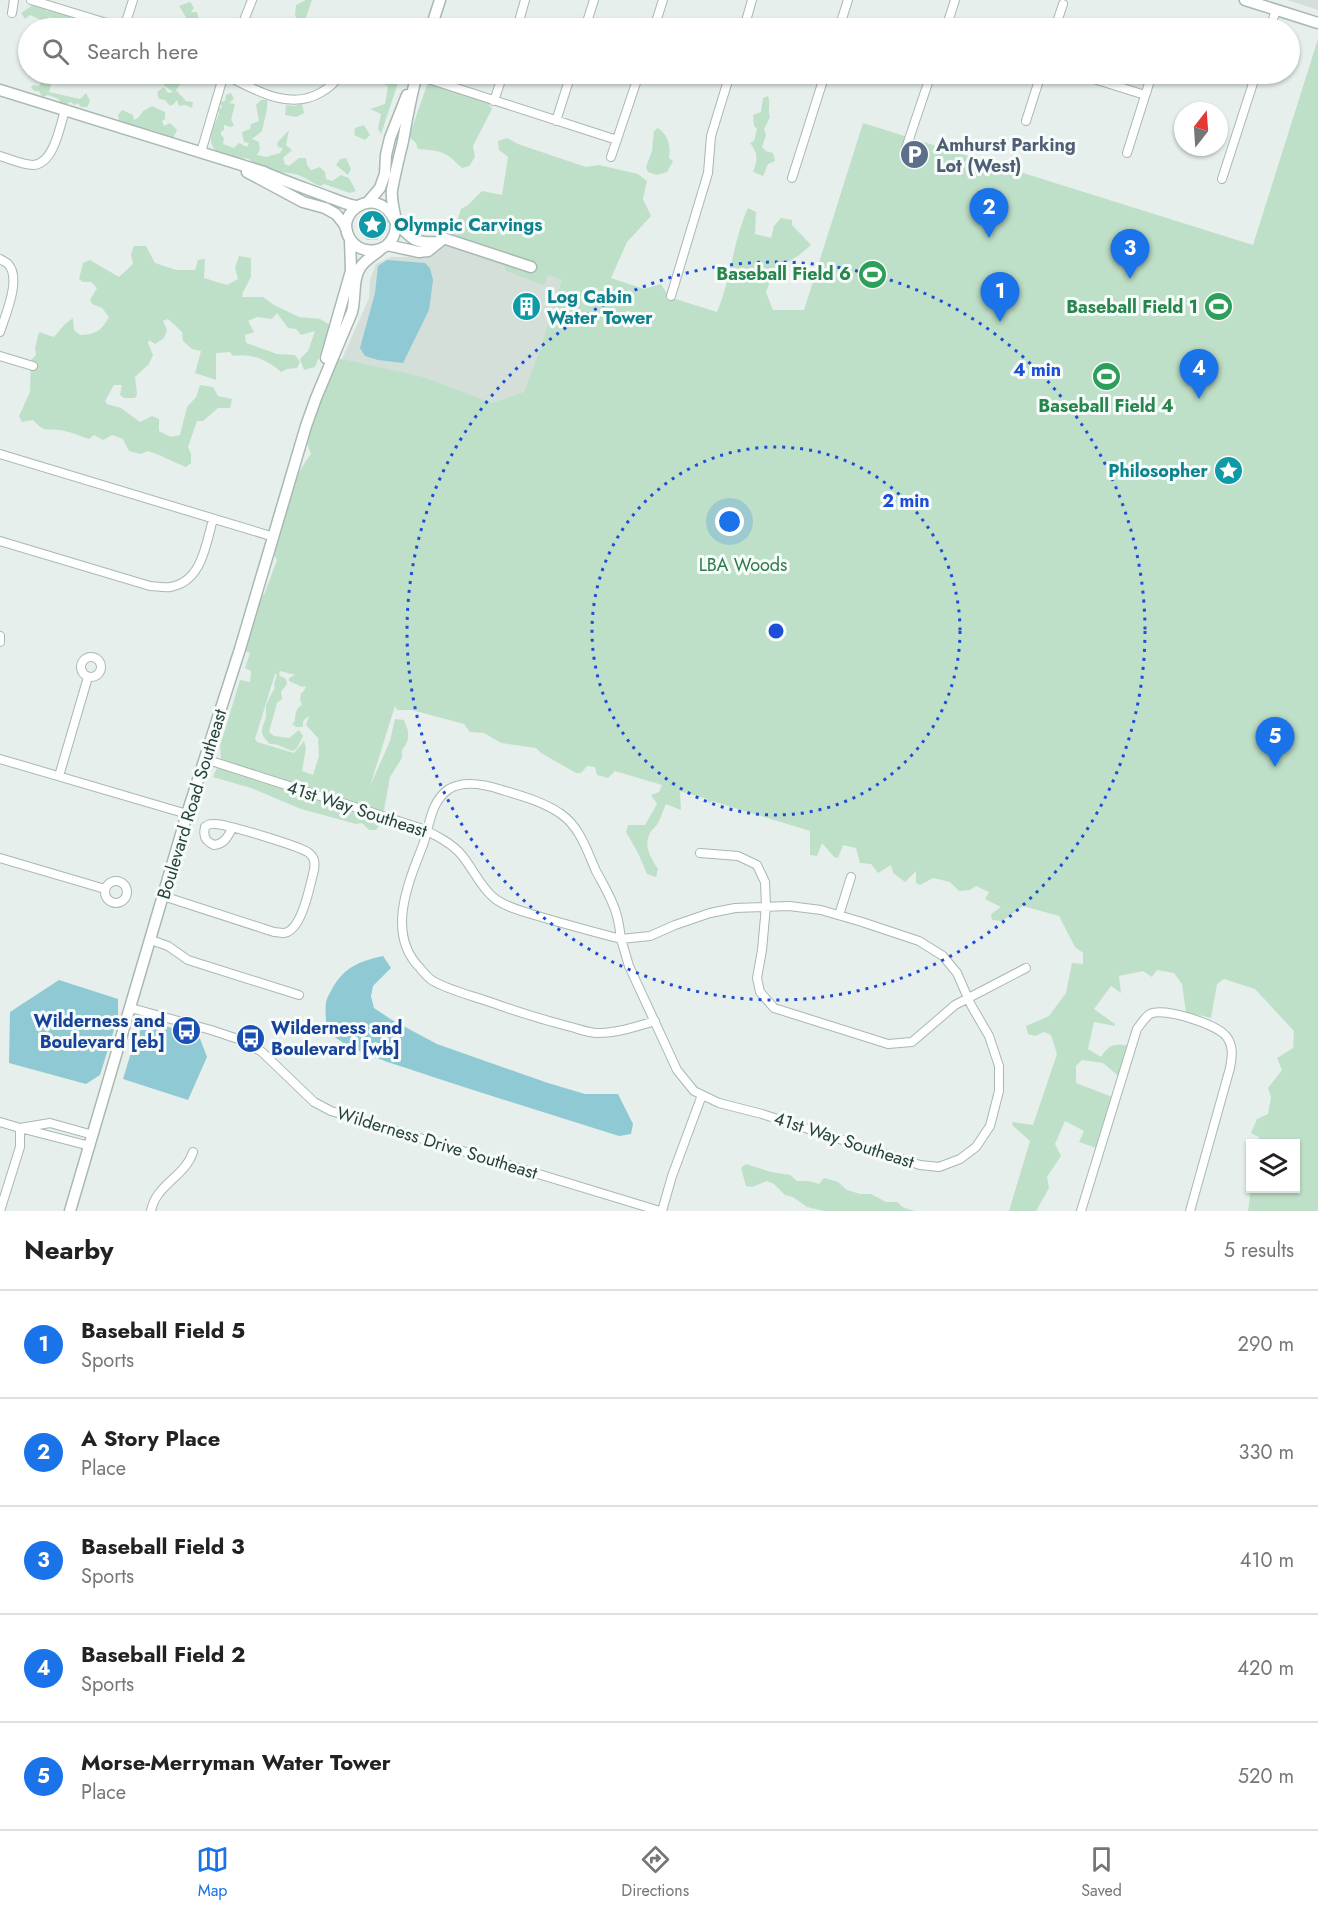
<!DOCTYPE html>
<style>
body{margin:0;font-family:Jost,sans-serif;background:#f2f2f2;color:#222}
.controls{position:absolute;right:18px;bottom:18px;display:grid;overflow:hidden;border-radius:0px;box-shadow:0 2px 4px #0004}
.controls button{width:54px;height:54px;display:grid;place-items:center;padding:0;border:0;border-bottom:2px solid #e0e0e0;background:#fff;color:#222;font:30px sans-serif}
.compass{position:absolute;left:1174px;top:102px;width:54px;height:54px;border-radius:50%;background:#fff;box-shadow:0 2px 4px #0004;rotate:17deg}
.you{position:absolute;left:730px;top:522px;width:21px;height:21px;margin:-15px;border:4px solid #fff;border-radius:50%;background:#1a73e8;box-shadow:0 0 0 9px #1a73e833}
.badge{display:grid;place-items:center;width:39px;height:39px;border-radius:50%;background:#1a73e8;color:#fff;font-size:20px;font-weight:700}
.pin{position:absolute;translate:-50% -50px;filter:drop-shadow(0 2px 3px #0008)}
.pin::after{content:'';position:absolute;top:32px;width:21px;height:18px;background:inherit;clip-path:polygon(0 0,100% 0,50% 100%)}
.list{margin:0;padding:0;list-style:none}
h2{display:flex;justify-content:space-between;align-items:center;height:78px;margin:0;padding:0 24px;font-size:26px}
h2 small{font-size:20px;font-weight:400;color:#767676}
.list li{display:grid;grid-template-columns:39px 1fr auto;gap:18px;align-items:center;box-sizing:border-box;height:108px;padding:0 24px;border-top:2px solid #e0e0e0}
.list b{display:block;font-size:22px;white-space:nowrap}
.list p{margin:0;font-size:20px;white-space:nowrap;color:#767676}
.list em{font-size:20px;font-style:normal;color:#767676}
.icon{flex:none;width:33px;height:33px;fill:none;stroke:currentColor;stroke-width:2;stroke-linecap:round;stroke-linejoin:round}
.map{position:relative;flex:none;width:1318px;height:1211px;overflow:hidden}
.search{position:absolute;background:#fff;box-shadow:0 2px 4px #0004;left:18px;right:18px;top:18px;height:66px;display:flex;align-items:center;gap:15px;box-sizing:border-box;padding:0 21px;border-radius:33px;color:#767676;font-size:22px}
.sheet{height:618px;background:#fff}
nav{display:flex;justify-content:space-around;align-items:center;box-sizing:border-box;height:84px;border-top:2px solid #e0e0e0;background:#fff;font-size:16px;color:#767676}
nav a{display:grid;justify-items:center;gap:3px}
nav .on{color:#1a73e8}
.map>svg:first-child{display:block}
</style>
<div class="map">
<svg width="1318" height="1211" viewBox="0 0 1318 1211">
<rect width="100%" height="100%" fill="#e6efeb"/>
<!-- built -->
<path fill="#d4dfda" d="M1287 0H1318V10Z
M453 231 570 267 524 416 342 359 369 298 370 280 376 264 391 257H404L428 254Z"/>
<!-- green -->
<path fill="#bfe0c8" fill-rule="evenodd" d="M306 0H312L305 20 309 28H291L299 23 295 15 296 5Z
M39 1 49 4 46 11 66 9 69 17 104 28H80L73 26 72 28H52L50 16 46 22 30 15 25 19 21 13Z
M190 2 194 8 191 12H197L201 28H182L181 23 189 22 179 6Z
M785 19 806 25 810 28H783L779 26 778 21Z
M1318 39V1211H1248L1251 1189 1296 1188V1144L1258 1143 1259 1137 1251 1133 1257 1119 1268 1114 1271 1097 1268 1088 1282 1070 1277 1058 1293 1048 1294 1031 1255 989 1224 979 1217 984 1211 1018 1186 1012 1182 984 1174 973 1157 970 1152 977 1143 971 1119 976 1121 993 1111 986 1094 1009 1115 1024V1026L1094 1022 1088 1049 1101 1057C1110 1042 1116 1044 1132 1046L1122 1079 1103 1063 1082 1060 1076 1066V1083L1115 1098 1099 1149 1079 1142 1084 1131 1065 1121 1055 1144 1061 1156 1047 1177 1049 1188 1036 1211H1009L1030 1141 1012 1125 1013 1122 1033 1125 1057 1054 1051 1035 1044 1032 1035 1036 1028 1034 1026 1026 1049 1016 1066 993 1072 963 1083 964V953L1075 947 1059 916 1023 906 1002 921 992 920 991 914 1001 907 985 899 989 892 976 886 970 890 959 891 950 882 933 878 920 885 916 883V871L905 882 893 873 891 865 878 873 871 864 860 863 856 848 843 845 838 858 834 857 822 843 817 856 810 855V831L712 801 709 803 707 799 680 791 681 810 666 804C663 810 662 815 659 821 657 826 652 829 650 833 643 846 651 858 658 869L656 877 647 874 638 853 626 832 628 825H645L657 804 651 795 659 792 662 785 615 771 608 778 597 775 595 767 587 766 581 773H576L541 753 536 748 501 743 484 733 470 732 464 724 412 710H397L395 706 370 786 390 741 395 719 404 720C409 732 411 739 402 750V758L390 777 384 810 375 814 380 824 376 830H369L362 823 356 824 301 809 251 788 213 777 221 758 220 746 240 680 250 682 251 671 245 668 250 653 240 649 257 594 264 595 277 560 270 549C282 518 290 481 311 454L308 446V434L332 360 342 359 423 377 492 403 524 392 541 347 562 280 548 275 544 285 506 271 500 250 459 239 455 227 461 209 468 205 482 191 502 195 508 157 499 150 498 141 507 138 518 144 586 167 599 165 638 174 647 181 643 199 651 216 627 242 611 278 644 289 661 284 669 297 717 312C731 279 733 241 748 208L756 212 755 234 771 238 774 226 781 218 792 220V225L811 245 798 256 774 270 766 292 773 310H804L863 123 1253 245ZM280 671 295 675 289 678V681L302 687 306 686 304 691 301 693 300 699 302 705C296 708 295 714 295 721L292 724 296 727H303V721L309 716 306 725 318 738 319 756 313 775 302 771 306 748 304 741 294 753 257 742 255 739 275 674 277 675 274 684 275 688C271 694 268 700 266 706 266 708 266 715 266 717 262 730 258 732 270 744 278 743 285 749 293 751L297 748 303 736 299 730 289 738 274 736 269 732 277 703 282 699 281 692 287 684 286 679 279 675Z
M47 74H57L53 76 49 92 80 99 86 93 90 101 87 107H81L78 103 75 105 70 102 65 106 61 105 59 99 48 95 42 97 39 91H34L31 87 33 85 39 86 42 82 46 81 48 76Z
M166 74H174L181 83 176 90 186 101 193 102 192 108 185 105 179 106 177 100 174 104 170 106 165 100 159 99 157 92 164 87 168 93 173 92 164 85Z
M363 74H381L382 77 401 74 381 134 378 129 381 114 370 109 385 104 388 86 374 79 366 81 362 76Z
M429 79 487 99 492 109 473 146 475 157 469 166 462 168C445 151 442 151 418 149L416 143 409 137Z
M231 93 234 99 229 103 235 104 231 120 234 125 231 127 224 125V130L221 132V135L224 138 223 144 234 148 239 143 247 147 249 143 244 142 242 132 250 129 251 124 259 121 256 105 261 100H267C268 112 264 120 262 131L252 139 259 142 260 149 257 155 266 157 280 153 283 148 278 147 277 143 289 130 286 145 292 150 283 158 285 164 289 166 299 158H306L307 165 311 170 320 167 325 172 326 179 332 181 341 175 349 178 356 191 350 193 324 184 321 186C313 184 310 180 303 177 292 172 281 172 268 172L261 164H254C248 155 242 159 232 160 222 160 209 148 211 136 212 129 217 120 219 113L218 109 222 108 220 102 225 101 226 95Z
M768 96C771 104 767 110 770 117L764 129 766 135 762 147 766 151 773 153 775 161 768 164 763 176 753 172C758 160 758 153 750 143L754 141 757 129 754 126 753 115 761 112 763 98Z
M302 104 304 113 296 117 285 115 286 105 294 106Z
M152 106 165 112V119L162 121 164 126 170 123 177 130 173 138 168 140 159 137 161 133 148 129 141 132 119 120 118 115 122 110 133 115 134 120 138 118 143 111Z
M364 125 370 135 365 140 354 135 355 128Z
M658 128C668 135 671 146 669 158L673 161 667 172 657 175 648 172 646 167 652 151 654 131Z
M346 158 351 169 348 175 336 165 340 159Z
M381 214 388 221 387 230 377 240H367L361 233V223L367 216Z
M134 246H146L155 263 176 270H195L198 260 205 259 204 278 227 285 238 279 235 268 239 256 251 258V277L243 292 242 297H263L274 305 299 317 320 319 330 325V330L315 367 304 370 300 359 308 351 315 331 301 335 296 329 288 328 277 313 272 319 257 317 248 321 254 332 245 335 246 343 277 354 295 355 300 362 297 368 287 369 281 372C267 360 252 353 233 356L230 352 216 353V380L195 373 201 351 192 349 183 341 182 332 168 319 163 321 167 330 164 338 155 344 149 340 148 343 153 355 149 364 135 377 137 394 135 398H124L120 395 122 385H114L105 401 107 404 121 408 140 422 152 416 159 419V431L171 437 180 435 187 407 196 397 200 385 213 387 218 396 232 399 230 408H218L203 421H197L188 447 191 454V463L186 467C173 462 161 455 148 451L141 454 129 451 123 439 112 435 103 440 94 435 89 439C80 436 69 431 59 430 45 429 44 432 33 420L22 422 19 416 30 392 31 360 36 355 35 348 39 332 54 337 65 324 73 318 74 330 80 335C95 335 102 330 109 317L102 308 92 304 90 300 97 288 91 282H83L79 279 83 263 90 260 119 277 133 264 131 254Z
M746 1164 771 1172 790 1175 797 1181H809L819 1184 824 1178 838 1182 847 1190 860 1194H871L886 1202H897L904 1208 915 1211H824L807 1207 793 1197 785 1195 774 1184 767 1181 752 1187 746 1186 741 1168Z"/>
<!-- water -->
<path fill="#8ec9d4" d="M387 260 425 263 430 268 433 280 429 310 403 363 378 360 365 356 360 348 375 293 378 266Z
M383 956 391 968 373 986 371 996 374 1008 392 1020 437 1044 548 1083 585 1094H618L633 1124 631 1134 619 1136C555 1116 491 1096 427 1075 394 1063 355 1055 327 1031 326 1022 325 1011 326 1002 327 997 330 993 332 989 344 967 360 961 383 956Z
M59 980 118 999V1017L100 1075 86 1084 9 1063 10 1012Z
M147 1022 155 1023 199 1036 207 1057 188 1100 123 1079 136 1036Z"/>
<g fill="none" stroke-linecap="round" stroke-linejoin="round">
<defs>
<path id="minor" d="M31 0 123 28
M12 13 14 0
M124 28 133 0
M241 28 252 0
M359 28 361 23
M517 28 525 0
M585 28 594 0
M654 28 663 0
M744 28 752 0
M839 28 848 0
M946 28 955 0
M1055 28 1063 4
M1270 28 1276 10
M224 74C253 89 288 111 320 93 329 88 336 82 340 74
M1078 74 1145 95
M416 75 617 140
M494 101 503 74
M556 121 571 74
M1026 121 1041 74
M905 151 931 74
M201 152 224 74
M1127 153 1152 74
M0 156C10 159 23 165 33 165 54 164 60 126 65 110
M611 157 639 74
M792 178 825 74
M1222 179 1256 74
M0 259C3 261 6 262 8 264 22 278 5 316 0 332
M671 296 708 173 711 136 730 74
M0 356 33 366
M0 454 274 537
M0 541 150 586C156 586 164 588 170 587 202 582 206 544 213 519
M0 636V642
M81 667a10 10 0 1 1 20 0a10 10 0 1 1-20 0Z
M0 759 187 814
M205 759 420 828C435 835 448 841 459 852 472 866 479 885 493 897 503 906 519 910 531 914 561 923 590 931 621 939L629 966 677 1070 694 1091 719 1103 762 1114 920 1165 939 1167 960 1159 976 1147 990 1126 999 1091V1066L989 1036 971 1005 957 973 943 956 919 941 862 922 821 910 789 906 735 908 710 913 675 925 650 936 621 939C620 931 619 923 617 916 613 900 604 886 596 871 587 851 580 827 561 814 544 802 522 796 502 790 487 785 464 780 449 789 430 802 430 825 423 845 408 883 386 934 420 968 424 973 428 978 433 981 451 991 473 996 493 1003 518 1012 544 1020 571 1027 579 1029 589 1033 597 1033 617 1033 635 1027 655 1021
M59 776 88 677
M700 853 738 856 757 865 765 882 766 906 762 950 757 978 760 992 774 1008 888 1044 912 1042 955 1005 1026 968
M0 858 105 889
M105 892a11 11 0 1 1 22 0a11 11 0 1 1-22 0Z
M163 896 274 932C275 932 283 933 284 933 302 931 310 885 314 870 315 863 315 858 309 853 302 847 224 823 214 824 209 824 209 824 205 827 203 836 205 841 214 845 224 844 228 837 232 828
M839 915 851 877
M151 940 168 946 188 960 299 995
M131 1008 211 1030 244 1041 262 1052 314 1102 331 1111 660 1211
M0 1122 20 1128V1147L0 1211
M90 1146 20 1128 50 1123 93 1135
M151 1211C156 1184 185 1177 193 1152
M662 1211 672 1176 702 1095
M1081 1211 1137 1029C1141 1024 1145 1017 1150 1014 1164 1007 1216 1024 1226 1036 1234 1046 1232 1057 1230 1068L1190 1211"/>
<path id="tertiary" d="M1245 0 1318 23
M431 28 440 0
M0 90 264 172C286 182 308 189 331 198 340 201 347 205 357 206
M247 172 303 202 325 208 336 214 344 224 347 231
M368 202 380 188 385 174 386 155 390 138 407 95
M394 219C376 184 333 212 350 239 361 256 387 254 394 235 400 221 390 205 392 190 395 174 399 157 403 141 407 118 411 96 417 74
M395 221C411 238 413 244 438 242
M387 245 419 252 428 251 443 239H446L531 267
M326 358 351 271 350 239
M70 1211 187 814 240 649 306 426 316 398 352 312C356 298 352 277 362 265 367 259 374 255 380 250"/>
</defs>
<!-- minor casing -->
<use href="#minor" stroke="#a8b8b2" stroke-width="10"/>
<!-- tertiary casing -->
<use href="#tertiary" stroke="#a8b8b2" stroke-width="13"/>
<!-- minor -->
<use href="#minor" stroke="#fff" stroke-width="8"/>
<!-- tertiary -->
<use href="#tertiary" stroke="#fff" stroke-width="10"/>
</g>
<!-- distance rings -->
<g fill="none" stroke="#1d4ed8" stroke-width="3" stroke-dasharray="3 6">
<circle cx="776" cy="631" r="184"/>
<circle cx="776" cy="631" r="369"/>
</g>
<!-- icons -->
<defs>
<symbol id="parking-disc" viewBox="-11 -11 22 22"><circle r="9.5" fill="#5c6f8a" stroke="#f7fbf9"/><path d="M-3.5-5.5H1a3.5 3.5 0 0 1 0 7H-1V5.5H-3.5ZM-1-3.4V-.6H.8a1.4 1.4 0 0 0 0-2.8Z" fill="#fff"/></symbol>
<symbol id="sight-disc" viewBox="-11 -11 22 22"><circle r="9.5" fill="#0f9aa8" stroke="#f7fbf9"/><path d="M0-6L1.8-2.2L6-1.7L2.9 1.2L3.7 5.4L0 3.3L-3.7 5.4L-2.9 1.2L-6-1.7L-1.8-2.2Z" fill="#fff"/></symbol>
<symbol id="stadium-disc" viewBox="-11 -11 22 22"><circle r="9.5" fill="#2e9e5b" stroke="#f7fbf9"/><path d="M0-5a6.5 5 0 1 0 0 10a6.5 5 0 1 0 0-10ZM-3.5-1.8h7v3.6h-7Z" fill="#fff"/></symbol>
<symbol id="building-disc" viewBox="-11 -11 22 22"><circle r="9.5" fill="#0f9aa8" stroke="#f7fbf9"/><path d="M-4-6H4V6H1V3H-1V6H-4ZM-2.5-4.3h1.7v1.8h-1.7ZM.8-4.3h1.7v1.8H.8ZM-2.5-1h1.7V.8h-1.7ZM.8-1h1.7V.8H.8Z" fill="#fff"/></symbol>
<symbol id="bus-disc" viewBox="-11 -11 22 22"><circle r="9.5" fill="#1a4fb4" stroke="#f7fbf9"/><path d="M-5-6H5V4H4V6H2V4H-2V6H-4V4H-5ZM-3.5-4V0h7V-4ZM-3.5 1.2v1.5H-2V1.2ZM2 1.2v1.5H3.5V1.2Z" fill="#fff"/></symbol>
</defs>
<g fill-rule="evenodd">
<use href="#parking-disc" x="898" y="138" width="33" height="33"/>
<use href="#sight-disc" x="356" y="208" width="33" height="33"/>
<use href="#stadium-disc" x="856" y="258" width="33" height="33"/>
<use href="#building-disc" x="510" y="290" width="33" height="33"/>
<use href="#stadium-disc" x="1202" y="290" width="33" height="33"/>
<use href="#stadium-disc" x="1090" y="360" width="33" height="33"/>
<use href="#sight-disc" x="1212" y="454" width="33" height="33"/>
<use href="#bus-disc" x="170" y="1014" width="33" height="33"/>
<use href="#bus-disc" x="234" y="1022" width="33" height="33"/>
</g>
<g text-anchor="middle" stroke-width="6" stroke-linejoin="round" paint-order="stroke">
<!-- service labels -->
<g font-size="18" font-weight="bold" fill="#4e5e75" stroke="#f7fbf9" text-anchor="start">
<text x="936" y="151">Amhurst Parking<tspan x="936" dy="21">Lot (West)</tspan></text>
</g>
<!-- culture labels -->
<g font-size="18" font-weight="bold" fill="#0d838f" stroke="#f7fbf9" text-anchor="start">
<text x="394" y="231">Olympic Carvings</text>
<text x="547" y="303">Log Cabin<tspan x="547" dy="21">Water Tower</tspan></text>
<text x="1208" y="477" text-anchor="end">Philosopher</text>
</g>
<!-- leisure labels -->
<g font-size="18" font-weight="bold" fill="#27864d" stroke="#f7fbf9" text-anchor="end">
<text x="851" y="280">Baseball Field 6</text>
<text x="1198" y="313">Baseball Field 1</text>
<text x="1106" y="412" text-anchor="middle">Baseball Field 4</text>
</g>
<!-- park labels -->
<g font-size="18" fill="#2d7a4b" stroke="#f7fbf9">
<text x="743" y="571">LBA Woods</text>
</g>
<!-- street labels -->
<g font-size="18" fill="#24423a" stroke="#f7fbf9">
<text transform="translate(192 804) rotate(-73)" y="6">Boulevard Road Southeast</text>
<text transform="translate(357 809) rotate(18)" y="6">41st Way Southeast</text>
<text transform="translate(844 1140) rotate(18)" y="6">41st Way Southeast</text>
<text transform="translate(437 1143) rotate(17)" y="6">Wilderness Drive Southeast</text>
</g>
<!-- transit labels -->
<g font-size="18" font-weight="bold" fill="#164399" stroke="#f7fbf9" text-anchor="end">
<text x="165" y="1027">Wilderness and<tspan x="165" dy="21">Boulevard [eb]</tspan></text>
<text x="271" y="1034" text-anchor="start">Wilderness and<tspan x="271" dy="21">Boulevard [wb]</tspan></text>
</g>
</g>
<circle cx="776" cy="631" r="9" fill="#1d4ed8" stroke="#f7fbf9" stroke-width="3"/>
<g font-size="18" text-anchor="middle" font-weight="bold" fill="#1d4ed8" stroke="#f7fbf9" stroke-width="6" stroke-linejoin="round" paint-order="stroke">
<text x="1037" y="376">4 min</text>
<text x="906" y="507">2 min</text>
</g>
</svg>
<div class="controls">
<button><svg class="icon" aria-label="layers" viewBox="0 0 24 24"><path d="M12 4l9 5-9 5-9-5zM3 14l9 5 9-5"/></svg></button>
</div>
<svg class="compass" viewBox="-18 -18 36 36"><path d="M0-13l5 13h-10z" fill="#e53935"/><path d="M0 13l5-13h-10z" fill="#767676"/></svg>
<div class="you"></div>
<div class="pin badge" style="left:1000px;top:322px">1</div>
<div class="pin badge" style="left:989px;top:238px">2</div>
<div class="pin badge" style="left:1130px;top:279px">3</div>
<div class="pin badge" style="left:1199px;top:399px">4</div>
<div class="pin badge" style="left:1275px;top:767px">5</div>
<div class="search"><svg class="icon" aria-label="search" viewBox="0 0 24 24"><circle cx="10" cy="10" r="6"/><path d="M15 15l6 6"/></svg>Search here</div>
</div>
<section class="sheet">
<h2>Nearby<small>5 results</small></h2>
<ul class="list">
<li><span class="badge">1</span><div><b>Baseball Field 5</b><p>Sports</p></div><em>290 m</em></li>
<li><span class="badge">2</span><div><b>A Story Place</b><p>Place</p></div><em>330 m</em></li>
<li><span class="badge">3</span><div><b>Baseball Field 3</b><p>Sports</p></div><em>410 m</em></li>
<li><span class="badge">4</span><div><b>Baseball Field 2</b><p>Sports</p></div><em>420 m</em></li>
<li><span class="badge">5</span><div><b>Morse-Merryman Water Tower</b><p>Place</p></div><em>520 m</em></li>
</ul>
</section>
<nav>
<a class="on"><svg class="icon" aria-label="map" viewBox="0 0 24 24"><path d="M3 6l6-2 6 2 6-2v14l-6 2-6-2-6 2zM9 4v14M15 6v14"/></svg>Map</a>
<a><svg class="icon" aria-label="directions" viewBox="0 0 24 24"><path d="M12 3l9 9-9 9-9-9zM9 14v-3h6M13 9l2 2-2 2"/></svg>Directions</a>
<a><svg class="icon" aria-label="saved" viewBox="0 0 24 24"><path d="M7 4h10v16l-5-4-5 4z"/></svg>Saved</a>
</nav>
